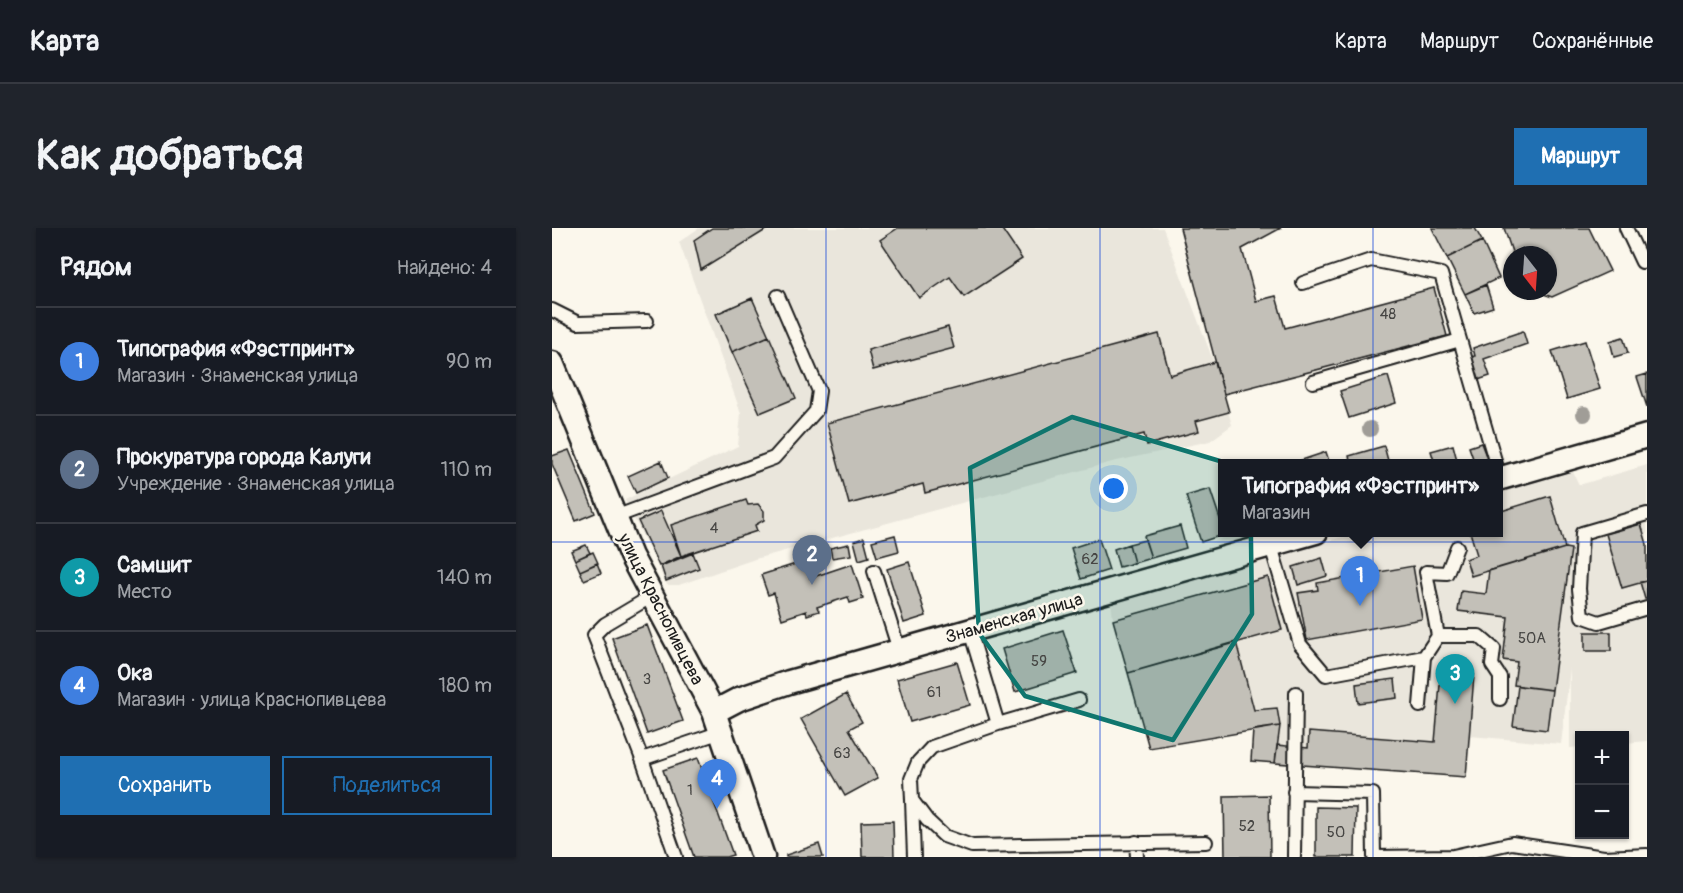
<!DOCTYPE html>
<html lang="ru">
<meta charset="utf-8">
<style>
body{margin:0;font-family:Pangolin,sans-serif;background:#20242c;color:#f1f3f6}
.controls{position:absolute;right:18px;bottom:18px;display:grid;overflow:hidden;border-radius:0px;box-shadow:0 2px 4px #0004}
.controls button{width:54px;height:54px;display:grid;place-items:center;padding:0;border:0;border-bottom:2px solid #363941;background:#171b24;color:#f1f3f6;font:30px sans-serif}
.compass{position:absolute;left:951px;top:18px;width:54px;height:54px;border-radius:50%;background:#171b24;box-shadow:0 2px 4px #0004;rotate:163deg}
.you{position:absolute;left:562px;top:261px;width:21px;height:21px;margin:-15px;border:4px solid #fff;border-radius:50%;background:#1a73e8;box-shadow:0 0 0 9px #1a73e833}
.badge{display:grid;place-items:center;width:39px;height:39px;border-radius:50%;background:#1f6fb2;color:#fff;font-size:20px;font-weight:700}
.pin{position:absolute;translate:-50% -50px;filter:drop-shadow(0 2px 3px #0008)}
.pin::after{content:'';position:absolute;top:32px;width:21px;height:18px;background:inherit;clip-path:polygon(0 0,100% 0,50% 100%)}
.popup{position:absolute;left:666px;top:231px;width:285px;height:78px;box-sizing:border-box;display:grid;place-content:center;border-radius:0px;background:#171b24;filter:drop-shadow(0 2px 4px #0005);font-size:20px;white-space:nowrap;color:#9ea1a6}
.popup b{font-size:22px;color:#f1f3f6}
.popup::after{content:'';position:absolute;left:50%;top:100%;margin-left:-12px;border:12px solid transparent;border-top-color:#171b24}
.list{margin:0;padding:0;list-style:none}
h2{display:flex;justify-content:space-between;align-items:center;height:78px;margin:0;padding:0 24px;font-size:26px}
h2 small{font-size:20px;font-weight:400;color:#9ea1a6}
.list li{display:grid;grid-template-columns:39px 1fr auto;gap:18px;align-items:center;box-sizing:border-box;height:108px;padding:0 24px;border-top:2px solid #363941}
.list b{display:block;font-size:22px;white-space:nowrap}
.list p{margin:0;font-size:20px;white-space:nowrap;color:#9ea1a6}
.list em{font-size:20px;font-style:normal;color:#9ea1a6}
.actions{display:flex;gap:12px;padding:18px 24px}
.actions a{flex:1;padding:14px 0;border:2px solid #1f6fb2;border-radius:0px;text-align:center;font-size:21px;color:#1f6fb2}
.actions .main{background:#1f6fb2;color:#fff}
.map{position:relative;flex:none;width:1095px;height:629px;overflow:hidden;border-radius:0px}
header{display:flex;align-items:center;gap:36px;box-sizing:border-box;height:84px;padding:0 30px;background:#171b24;border-bottom:2px solid #363941}
header strong{font-size:28px}
nav{display:flex;gap:33px;margin-inline-start:auto;font-size:21px}
.intro{display:flex;align-items:center;justify-content:space-between;box-sizing:border-box;height:144px;padding:0 36px}
h1{margin:0;font-size:42px}
.button{padding:15px 27px;border-radius:0px;background:#1f6fb2;color:#fff;font-size:21px;font-weight:700}
main{display:flex;gap:36px;padding:0 36px}
aside{flex:1;background:#171b24;border-radius:0px;box-shadow:0 2px 4px #0004}
.map>svg:first-child{display:block}
</style>
<header>
<strong>Карта</strong>
<nav><a>Карта</a><a>Маршрут</a><a>Сохранённые</a></nav>
</header>
<div class="intro"><h1>Как добраться</h1><a class="button">Маршрут</a></div>
<main>
<aside>
<h2>Рядом<small>Найдено: 4</small></h2>
<ul class="list">
<li><span class="badge" style="background:#3f7fe0">1</span><div><b>Типография «Фэстпринт»</b><p>Магазин · Знаменская улица</p></div><em>90 m</em></li>
<li><span class="badge" style="background:#5c6f8a">2</span><div><b>Прокуратура города Калуги</b><p>Учреждение · Знаменская улица</p></div><em>110 m</em></li>
<li><span class="badge" style="background:#0f9aa8">3</span><div><b>Самшит</b><p>Место</p></div><em>140 m</em></li>
<li><span class="badge" style="background:#3f7fe0">4</span><div><b>Ока</b><p>Магазин · улица Краснопивцева</p></div><em>180 m</em></li>
</ul>
<div class="actions"><a class="main">Сохранить</a><a>Поделиться</a></div>
</aside>
<div class="map">
<svg width="1095" height="629" viewBox="0 0 1095 629">
<rect width="100%" height="100%" fill="#fbf7ec"/>
<filter id="ink" filterUnits="userSpaceOnUse"><feTurbulence type="fractalNoise" baseFrequency=".0167" numOctaves="2"/><feDisplacementMap in="SourceGraphic" scale="12" xChannelSelector="R" yChannelSelector="G"/><feConvolveMatrix kernelMatrix="1 2 1 2 8 2 1 2 1" color-interpolation-filters="sRGB"/></filter>
<g filter="url(#ink)">
<!-- built -->
<path fill="#eae6dc" d="M147 0H611L661 132 680 197 658 213 560 234 203 331 127 357H115L73 272 186 218 189 185 127 14Z
M1095 237V513L1073 515 1072 508H1028L1027 519 1018 520V441L1009 516 918 508 914 549 699 533 701 502 561 392 559 373 805 305 946 304V265L1021 244 1027 257Z"/>
<!-- building -->
<path fill="#c3c0b8" stroke="#1c1c1c" stroke-width="1.5" d="M160 0H217L149 42 142 12Z
M346 0H449L470 31 412 69 398 49 367 70 328 12Z
M628 0H729L690 21 704 73 724 68 733 100 882 60 895 108 672 166Z
M880 0H923L930 13 895 30Z
M952 0H1037L1058 43 1000 69 983 63H996V27H961Z
M930 13 947 50 913 66 895 30Z
M934 57 941 79 922 85 913 66Z
M200 70 217 108 180 124 164 86Z
M396 99 402 120 321 142 316 122Z
M971 103 975 116 932 131 938 148 926 152 918 129 923 128 921 120Z
M607 106 618 147 663 134 677 184 644 193 647 203 595 217 592 206 373 265 371 256 297 276 275 195Z
M217 108 244 170 208 185 180 124Z
M1071 109 1076 125 1062 129 1058 113Z
M1033 113 1048 161 1015 171 1000 123Z
M1095 146V179L1085 149Z
M836 148 844 175 797 190 788 163Z
M929 215 936 233 923 236 917 219Z
M901 217 906 236H883L879 223Z
M832 218 837 236H799L797 228Z
M17 222 43 285 24 293 0 236V228Z
M774 224 778 236H738Z
M109 233 116 250 84 265 76 248Z
M658 261 670 297V304L673 306 649 314 634 268Z
M998 268 1013 320 919 348 914 331 925 327 918 304H946V284Z
M194 272 196 277 206 276 212 283V292L203 297 205 303 129 328 119 297Z
M109 283 129 328 107 338 86 293Z
M1089 296 1095 316V353L1070 360 1054 306Z
M628 298 634 320 599 330 592 308Z
M343 307 347 323 325 329 320 313Z
M312 310 317 329 307 332 302 313Z
M547 311 557 342 529 351 519 320Z
M593 312 599 330 582 335 577 316Z
M297 316 299 327 280 330 278 320Z
M577 316 582 335 567 339 562 321Z
M34 317 38 325 23 332 19 323Z
M1013 320 1019 321 1000 462 962 457 965 434 951 432 956 389 906 383 909 363 934 366 937 343Z
M41 324 46 335 28 343 23 332Z
M141 325 147 340 114 353 109 338Z
M770 330 775 348 746 357 741 339Z
M253 333 258 350 300 336 311 371 298 375 296 369 265 379 267 383 255 387 254 383 230 391 222 365 216 367 209 347Z
M357 334 374 388 352 395 335 341Z
M45 335 49 345 32 352 28 343Z
M861 338 870 391 755 412 746 365 766 362 765 355Z
M716 349 730 402 576 445 561 392Z
M1095 353V371H1093L1088 354Z
M95 397 131 493 95 506 60 410Z
M511 402 525 445 463 464 450 421Z
M1033 404H1059V423H1033Z
M684 414 702 482 725 480 728 498 597 520 576 445Z
M405 434 418 477 358 494 345 451Z
M889 445 922 447 914 549 723 535 725 517 756 520 757 504 883 514Z
M843 451 845 470 806 475 804 456Z
M966 458 1000 462 995 502 961 498Z
M294 466 310 494 297 501 326 550 293 568 249 491Z
M728 498 723 535 699 533 701 502Z
M146 530 181 627 174 629H142L111 542Z
M717 567 718 629H673L672 568Z
M764 579 804 580 803 629H764Z
M341 593 342 629H310L309 594Z
M267 616 271 629H234V627Z"/>
<g fill="none" stroke-linecap="round" stroke-linejoin="round">
<defs>
<path id="lane" d="M1074 0 1090 34 1095 32
M751 55 819 32 889 46 908 112
M0 82 26 95 95 93
M761 154 908 112 944 236
M1095 286 1030 305 1027 361 1030 388 1047 394 1095 380
M63 289 222 230 264 183 267 163 226 68
M719 318 748 416 774 447 872 429 868 478
M322 343 347 422
M418 403 446 496
M886 408 874 344 895 345 905 319
M872 429 886 408H927L942 421 940 437 948 449V471
M527 472 446 496 380 519 366 534 359 551 360 572 375 592 392 608 420 618 654 614
M90 531 42 407 53 396 100 368
M742 564 821 566 822 629 901 628 960 615 1052 629 1095 627
M360 572 362 629
M584 614 585 629
M124 629 90 531 169 504
M742 629 744 465"/>
<path id="street" d="M0 135 79 328 162 484 211 629
M946 251 1095 208
M162 484 187 471 237 454 764 304"/>
</defs>
<!-- lane casing -->
<use href="#lane" stroke="#1c1c1c" stroke-width="16"/>
<!-- street casing -->
<use href="#street" stroke="#1c1c1c" stroke-width="27"/>
<!-- lane -->
<use href="#lane" stroke="#fbf7ec" stroke-width="12"/>
<!-- street -->
<use href="#street" stroke="#fbf7ec" stroke-width="22"/>
</g>
<!-- trees -->
<g fill="#a09d97">
<circle cx="1032" cy="186" r="8"/>
<circle cx="818" cy="201" r="8"/>
</g>
</g>
<!-- marked area -->
<path fill="#0f766e" fill-opacity="0.2" stroke="#0f766e" stroke-width="4.5" stroke-linejoin="round" d="M520 189 698 242 700 386 621 512 473 468 427 405 418 240Z"/>
<!-- grid -->
<path fill="none" stroke="#1d4ed8" stroke-width="1.5" stroke-opacity="0.55" d="M274 0V629M548 0V629M821 0V629M0 314H1095"/>
<g text-anchor="middle" stroke-width="5" stroke-linejoin="round" paint-order="stroke">
<!-- number labels -->
<g font-size="15" fill="#464543">
<text x="836" y="91">48</text>
<text x="162" y="305">4</text>
<text x="538" y="336">62</text>
<text x="980" y="415">50А</text>
<text x="487" y="438">59</text>
<text x="95" y="456">3</text>
<text x="382" y="469">61</text>
<text x="290" y="530">63</text>
<text x="138" y="567">1</text>
<text x="695" y="603">52</text>
<text x="784" y="609">50</text>
</g>
<!-- street labels -->
<g font-size="18" fill="#1c1c1c" stroke="#fbf7ec">
<text transform="translate(109 381) rotate(63)" y="6">улица Краснопивцева</text>
<text transform="translate(462 390) rotate(-16)" y="6">Знаменская улица</text>
</g>
</g>
</svg>
<div class="controls">
<button>+</button>
<button>−</button>
</div>
<svg class="compass" viewBox="-18 -18 36 36"><path d="M0-13l5 13h-10z" fill="#e53935"/><path d="M0 13l5-13h-10z" fill="#9ea1a6"/></svg>
<div class="you"></div>
<div class="pin badge" style="left:808px;top:378px;background:#3f7fe0">1</div>
<div class="popup"><b>Типография «Фэстпринт»</b>Магазин</div>
<div class="pin badge" style="left:260px;top:357px;background:#5c6f8a">2</div>
<div class="pin badge" style="left:903px;top:476px;background:#0f9aa8">3</div>
<div class="pin badge" style="left:165px;top:581px;background:#3f7fe0">4</div>
</div>
</main>
